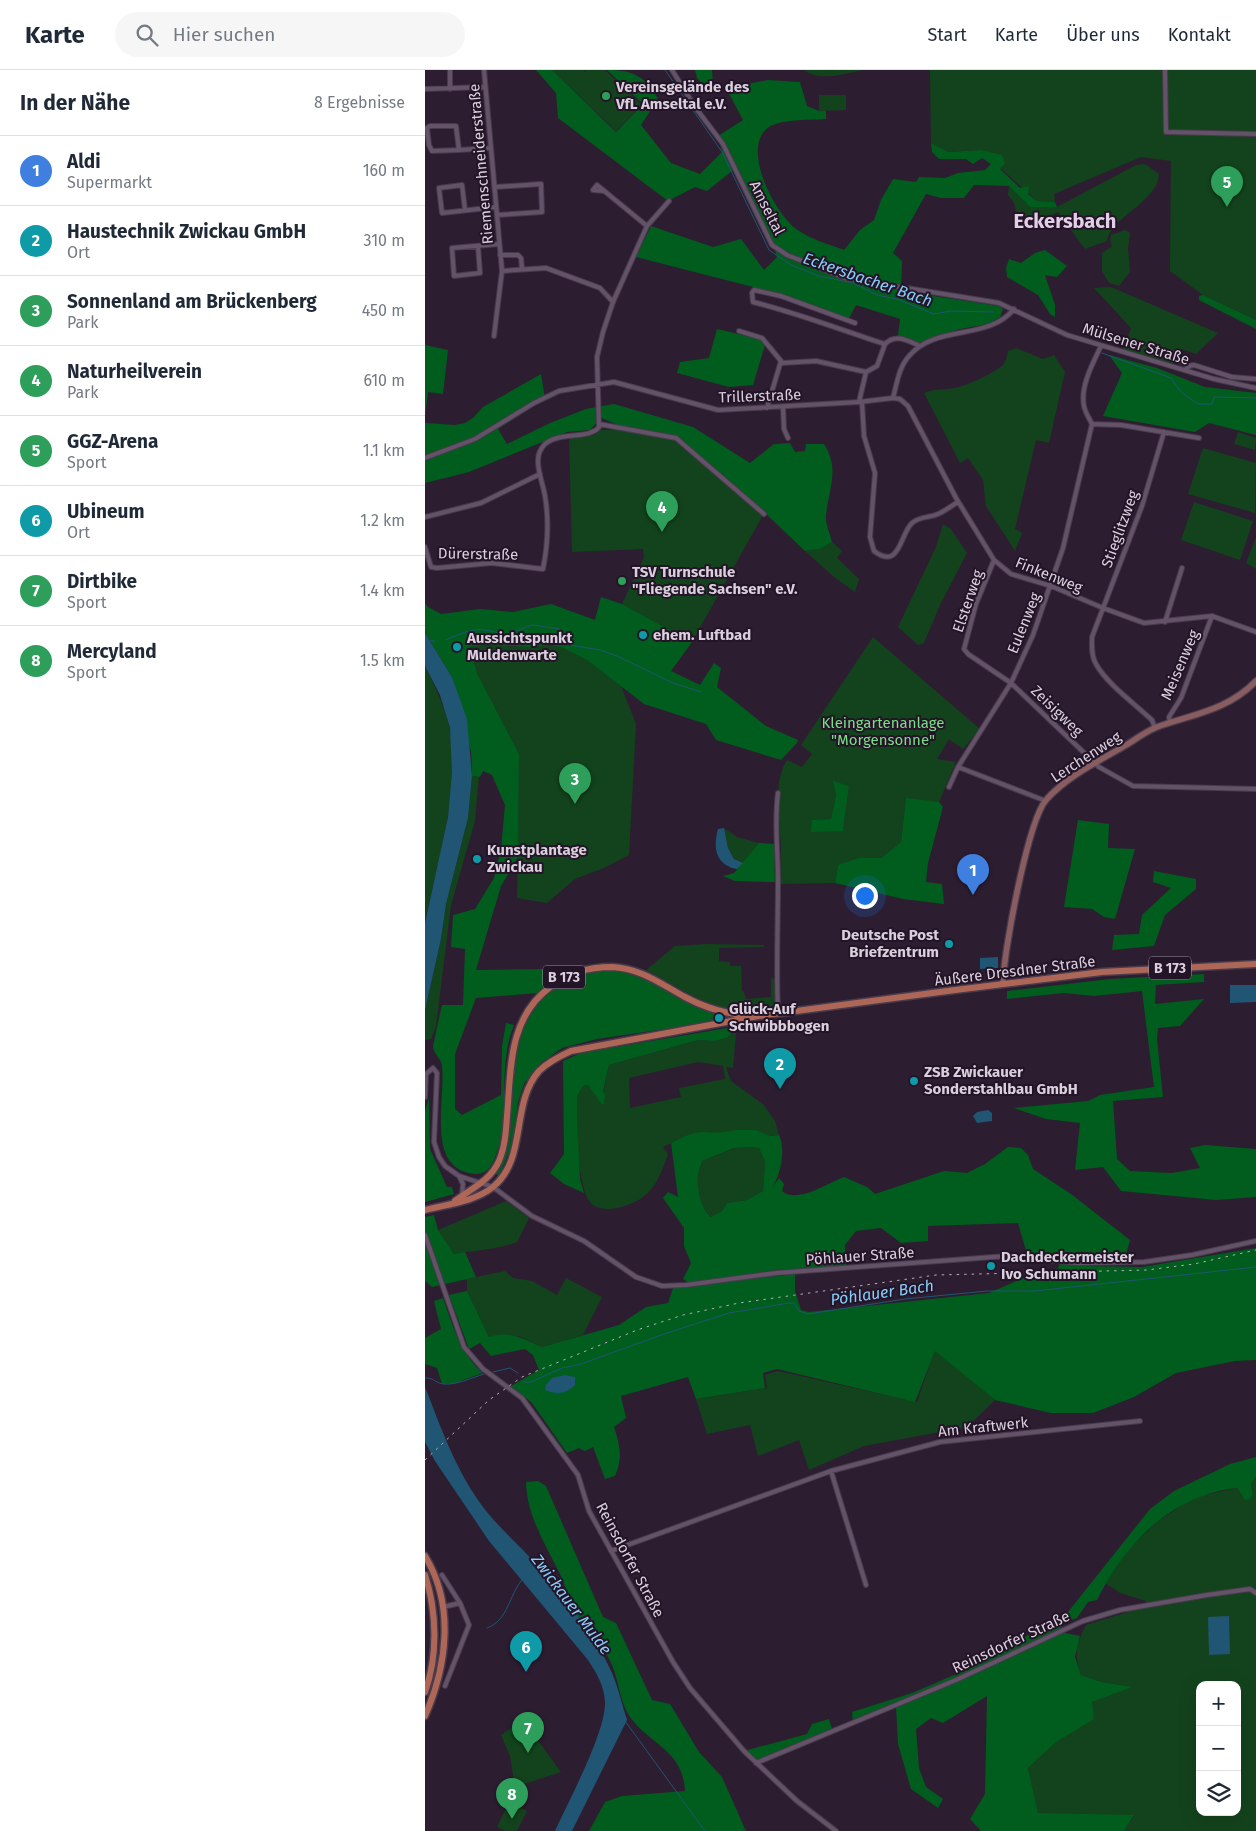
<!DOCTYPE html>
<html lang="de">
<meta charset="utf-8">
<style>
body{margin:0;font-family:"Fira Sans",sans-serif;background:#f6f6f7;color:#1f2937}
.controls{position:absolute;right:15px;bottom:15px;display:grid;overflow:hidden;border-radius:10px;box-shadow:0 5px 20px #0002}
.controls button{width:45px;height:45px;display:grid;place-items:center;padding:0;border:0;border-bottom:1px solid #e0e1e3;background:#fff;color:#1f2937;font:25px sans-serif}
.you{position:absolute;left:439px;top:825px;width:18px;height:18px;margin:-12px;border:4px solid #fff;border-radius:50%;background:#1a73e8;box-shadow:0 0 0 8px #1a73e833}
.badge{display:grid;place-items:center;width:32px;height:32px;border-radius:50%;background:#b45309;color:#fff;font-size:16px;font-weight:700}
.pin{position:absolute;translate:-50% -41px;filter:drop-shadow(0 1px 2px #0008)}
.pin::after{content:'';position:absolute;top:26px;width:18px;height:15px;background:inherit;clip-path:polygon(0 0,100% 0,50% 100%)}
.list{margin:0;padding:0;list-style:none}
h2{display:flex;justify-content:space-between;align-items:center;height:65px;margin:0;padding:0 20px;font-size:21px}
h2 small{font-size:16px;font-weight:400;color:#747a83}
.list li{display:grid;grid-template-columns:32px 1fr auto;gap:15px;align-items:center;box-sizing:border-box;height:70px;padding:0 20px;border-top:1px solid #e0e1e3}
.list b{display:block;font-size:19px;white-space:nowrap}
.list p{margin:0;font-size:16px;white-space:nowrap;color:#747a83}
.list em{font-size:16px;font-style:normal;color:#747a83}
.icon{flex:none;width:28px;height:28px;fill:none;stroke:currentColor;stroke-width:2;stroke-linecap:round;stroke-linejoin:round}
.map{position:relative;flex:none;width:831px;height:1761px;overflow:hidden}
header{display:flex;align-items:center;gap:30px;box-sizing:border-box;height:70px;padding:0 25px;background:#fff;border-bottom:1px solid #e0e1e3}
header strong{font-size:24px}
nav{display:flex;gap:28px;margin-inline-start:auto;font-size:18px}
.search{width:350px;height:45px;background:#f6f6f7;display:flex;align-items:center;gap:12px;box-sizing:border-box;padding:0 18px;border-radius:28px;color:#747a83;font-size:19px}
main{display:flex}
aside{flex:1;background:#fff}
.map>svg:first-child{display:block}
</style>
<header>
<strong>Karte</strong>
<div class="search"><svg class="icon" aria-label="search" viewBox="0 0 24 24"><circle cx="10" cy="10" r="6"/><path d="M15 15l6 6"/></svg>Hier suchen</div>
<nav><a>Start</a><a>Karte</a><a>Über uns</a><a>Kontakt</a></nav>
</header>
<main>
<aside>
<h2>In der Nähe<small>8 Ergebnisse</small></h2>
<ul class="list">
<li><span class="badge" style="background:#3f7fe0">1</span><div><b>Aldi</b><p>Supermarkt</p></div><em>160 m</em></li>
<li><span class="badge" style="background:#0f9aa8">2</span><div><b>Haustechnik Zwickau GmbH</b><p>Ort</p></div><em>310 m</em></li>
<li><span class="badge" style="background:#2e9e5b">3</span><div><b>Sonnenland am Brückenberg</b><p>Park</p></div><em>450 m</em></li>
<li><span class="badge" style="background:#2e9e5b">4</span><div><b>Naturheilverein</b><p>Park</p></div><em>610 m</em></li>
<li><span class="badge" style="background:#2e9e5b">5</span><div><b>GGZ-Arena</b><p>Sport</p></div><em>1.1 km</em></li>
<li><span class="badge" style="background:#0f9aa8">6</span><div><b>Ubineum</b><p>Ort</p></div><em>1.2 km</em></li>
<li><span class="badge" style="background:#2e9e5b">7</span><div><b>Dirtbike</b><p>Sport</p></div><em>1.4 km</em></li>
<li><span class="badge" style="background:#2e9e5b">8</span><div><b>Mercyland</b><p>Sport</p></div><em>1.5 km</em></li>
</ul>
</aside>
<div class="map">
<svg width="831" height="1761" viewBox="0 0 831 1761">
<rect width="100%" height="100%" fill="#2d1d31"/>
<!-- green -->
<path fill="#13431c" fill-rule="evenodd" d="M127 0H160L159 3 161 0H180L217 35 191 61Z
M379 0H437C420 4 394 12 379 0Z
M505 0H831V250L778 225 745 201 746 91 716 87 629 124 630 132 612 131 555 80 522 82 506 73Z
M394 25H421V40L394 41Z
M720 94 734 104C733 132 685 147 682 171L660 179 633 142C616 150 610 154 592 146L589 133 583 125 584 116 605 137H632L711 95Z
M700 160 705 163 703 179 705 202 694 216 684 213 677 201V183L687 176 685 170 686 165Z
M686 217 793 263 771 284 757 279 747 294 698 279 706 258 669 218Z
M591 278 618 289 629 285 640 302 624 373 611 370 590 459 597 463 590 481 561 436 558 410 543 388 535 393 499 323C510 318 519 320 530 318 541 316 569 303 577 296 581 292 582 286 583 281Z
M174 360H198L250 369 338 445 267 572 197 534 219 487 218 479 147 482 144 367 169 365Z
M813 362 831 368 830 380 809 374Z
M778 378 831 393 830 443 763 424Z
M769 432 828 451 815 490 756 470Z
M518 454 526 459 542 483 515 535 499 573 493 575 473 557 511 477Z
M831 467V499L821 493Z
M407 472 417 481 412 488 434 509 430 522 409 507 380 481 395 479Z
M448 567 555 659 538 679 524 669 512 689 531 692 514 732 481 729 476 772 456 788H433L413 795 410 813 355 814C355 797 357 779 355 763 354 740 349 710 362 690L377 697 387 684 376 675ZM409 712 424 716 418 761 387 750 406 749 411 725Z
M48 575 103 577 126 575 138 578 162 590 196 616 211 654 204 785 179 798 150 809 122 833 92 828 94 684 53 605 44 577Z
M0 596C10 616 19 635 24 656 38 713 11 795 0 853Z
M47 706 54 707 50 751 26 835 11 957 6 969 0 970V940L16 869 21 834 43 748Z
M299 758 312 767 334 773 318 793 309 789 303 778Z
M281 874 339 875V877L294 878V891L305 892V896H316L317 920 319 922 321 929 346 927V908L350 909 351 933 347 939C297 950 263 922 221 900L250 876Z
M307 963H311L308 998 301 997 306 1011 339 1035 350 1051 354 1065 346 1066 331 1060H309L295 1064 280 1062 253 1070 238 1077 243 1084C238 1099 231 1118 218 1127 206 1136 176 1146 165 1132 153 1118 148 1044 152 1026 153 1023 156 1019 158 1016L163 1015 176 1034 184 995 273 970 289 971 302 968ZM273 992 298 996 300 1009 254 1018 256 1027 205 1038 204 1008Z
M323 1077 334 1078 340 1092 338 1121 322 1130 302 1133 297 1141 286 1147C276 1140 272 1119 273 1106 273 1102 276 1096 277 1091L310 1078Z
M81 1131 104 1148 92 1172C72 1180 50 1180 29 1184L13 1160Z
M80 1201 88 1208 107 1211 132 1225 141 1208 177 1227 158 1265 117 1277 94 1266 64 1267 42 1221V1209Z
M510 1280 570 1330 542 1357 439 1376 384 1400 374 1370 333 1386 325 1355 282 1364 271 1329 342 1318 340 1305 353 1301 492 1332Z
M831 1407V1761H699L709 1746 613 1744 603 1698 630 1673 668 1649 666 1632 705 1617 677 1612 656 1605C649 1584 651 1575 661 1555L722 1536 721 1531 695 1523 680 1513 704 1478 732 1452 769 1427 812 1418 817 1426 828 1424 826 1414ZM775 1615H812V1742H775Z
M98 1650 136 1702 90 1717 85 1686 76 1665Z
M84 1732 102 1741 92 1761H80L72 1757Z"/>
<!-- forest -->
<path fill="#005d1d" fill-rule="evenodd" d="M111 0H127L191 62 218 34 182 0C208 0 220 6 233 29L216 55 246 93 275 104 297 82 293 66 318 50 301 18 343 10 375 12 382 36 394 41H401V49C386 50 356 49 344 57 315 77 349 142 370 158 384 169 403 174 419 180L435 160 449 150 456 130 468 109 491 112 494 107 520 108 533 103 560 100 566 94 557 88 548 94 541 89H514L507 82 506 73 523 82 555 80 577 85 580 93 575 99 595 118 604 116 603 124 612 131 630 132 632 137H605L584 116 549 115 539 128H516L501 124 468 183 477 191 476 221 574 236 578 239 575 247 563 254 535 259 508 267 494 274 473 266 475 249 431 235 423 250 332 218 211 187 226 156 288 177 316 169 339 200 352 187 348 173 312 97 282 121 270 117 243 131 133 48 131 23Z
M270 0H287L288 13 278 15 272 8Z
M620 180 642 196 632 207 620 205 630 235V247L625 244 613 225 582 207 581 198 584 189 596 193 610 183Z
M778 225 831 250V259L774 230V226Z
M292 259 335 269 340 275 328 315 304 317 252 303 255 292 284 288Z
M0 275 23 280 18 324 3 322 0 347Z
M684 285 732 298 780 317 831 323V365L784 353 770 362 678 346 697 303Z
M116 304 120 329 73 359 82 374 125 353 161 339 189 334 268 357 325 393 349 374 365 373 370 382 380 381 381 374H399C415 399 404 418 401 445 400 453 405 464 407 472L395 479 380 481 341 444 253 367 196 356 176 348 165 360 142 362 44 402 0 413V353L30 355 40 353 49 347 58 337Z
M176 527 197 534 267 572 246 601 275 615 289 593 296 598 292 617 341 656 373 670 372 673 356 690 291 670 281 654 219 634 162 590 138 578 126 575 103 577 60 575 44 577 53 605 94 684 93 787 76 816 51 900 119 899 128 908 112 923 51 928 30 984V1039L37 1045 76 1025 77 976 81 953 89 955C86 963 83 972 82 981 76 1016 84 1057 69 1090 65 1099 59 1105 49 1104 0 1099 21 1030 17 996 17 989 8 984 8 976L17 935H38L40 879 26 877 28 845 50 839 69 808 76 779 80 735 67 705 58 701 55 707 47 706 46 682 27 607 0 563V533L3 537 16 544 55 539 88 542 126 534 170 550Z
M408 711 424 716 418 761 386 762 387 750 406 749 411 725Z
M481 728 514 732 518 737 503 793 501 812 517 814 519 834 478 829 410 813 413 795 433 788H456L476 772Z
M653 750 684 754 683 778 710 779 690 849 679 847 667 839 639 837Z
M334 773 349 774 350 812 310 811 298 806 309 803Z
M729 801 771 809V819L740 845 729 876 687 880 689 865 714 864 717 845 746 818 728 812Z
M188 899C229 907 262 934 301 947L302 950 172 969 137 978 115 994 99 1014 93 1032 87 1076 74 1106 70 1103C102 1048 70 970 122 924 141 907 162 902 188 899Z
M779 904V912L731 915 730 934 779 929 755 956 733 958 732 969 738 1027 688 1031 692 1089 705 1101 747 1103 775 1098 765 1078 780 1075 831 1079V1127L791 1130 696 1121 678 1097 650 1100 655 1053 621 1049 589 1038 663 1031 675 1025 729 1017 717 921 669 926 639 923 582 929V921L685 909Z
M308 957 307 963 302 968 289 971 273 970 184 995 178 1022 180 1024 179 1034H176L163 1015 158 1016 152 1026V1052L155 1109 159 1123 139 1114 125 1103 139 1084 138 991 156 983Z
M4 1028 5 1079 22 1117H27L29 1124 0 1132V1041Z
M309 1060H331L346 1066 354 1065C361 1079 356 1104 347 1118L354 1108 359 1114 357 1121C372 1134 403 1113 419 1107L442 1117 450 1124 519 1101 542 1103 560 1094 583 1077 596 1078 603 1085 608 1099 646 1124 705 1170 700 1188 622 1187 602 1184 593 1153 503 1156V1171L476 1173 456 1158 431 1161 420 1175 421 1196 351 1200 264 1213 258 1209 266 1193 259 1176V1158L238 1128 243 1122 253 1127 246 1073C256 1068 269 1061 281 1062 292 1063 298 1063 309 1060ZM323 1077 334 1078 340 1092 338 1121 322 1130 302 1133 297 1141 286 1147C276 1140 272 1118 273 1106 273 1102 276 1096 277 1091L309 1078Z
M9 1145 13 1160 29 1184 40 1182 51 1207 7 1217 0 1211V1147Z
M831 1178V1290L810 1291 751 1303 709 1327 668 1343H626L570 1330 510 1281 490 1332 352 1299 338 1303 340 1318 271 1329 263 1307 196 1326 201 1348 189 1357C195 1375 198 1388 190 1406L180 1409 168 1377 160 1381 154 1378 142 1383 107 1333 86 1316 114 1300 108 1285 100 1279 66 1286 55 1273 44 1279 24 1225 42 1221 64 1267C84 1260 99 1269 117 1277L194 1255 221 1237 243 1233 248 1218 370 1204V1221L376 1240 384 1242 564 1223 607 1204 632 1201 635 1193 660 1196 717 1197Z
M18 1228C28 1256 35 1283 58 1303L30 1313 17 1314 12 1298 0 1294V1268L16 1259 9 1231Z
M831 1387V1407L826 1414 828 1424 825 1429 820 1430 812 1418C747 1425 700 1473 672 1530L663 1532 652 1548 638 1553 635 1562 655 1566 650 1587 656 1605 677 1612 707 1617 667 1632 669 1649 630 1673 603 1698 613 1743 709 1745 699 1761H556L545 1749 560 1724 562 1626 518 1653 506 1648 491 1659 494 1698 501 1717 518 1729 513 1738 486 1719 473 1674 471 1636 428 1653 427 1642 487 1623 543 1599 628 1551 643 1542 725 1439 749 1421 805 1394Z
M113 1411 121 1416 178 1547 191 1553 227 1630 245 1634 274 1682 297 1707 321 1761H164L180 1732 197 1726 260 1721C258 1680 225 1675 205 1647 193 1629 194 1605 183 1587 173 1571 160 1559 151 1543 145 1531 141 1517 135 1504 120 1474 102 1446 101 1412Z
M404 1649 408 1662 331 1693 319 1681 382 1664 387 1654Z"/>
<!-- water -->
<path fill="#205573" d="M0 563 27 607 42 649 47 706 43 748 21 834 16 869 0 940V853L23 747 27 703 25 658 15 625 0 596Z
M299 758 303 778 309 789 318 793 312 799C290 795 288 777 293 759Z
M573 887V898L555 899V888Z
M805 915H831V932L805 933Z
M563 1040 567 1043V1051L552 1053 548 1046 552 1042Z
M140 1305 150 1307V1315C141 1324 132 1325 120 1320L121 1315 127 1308Z
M0 1317C15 1355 29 1396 53 1430 66 1449 82 1464 98 1480 128 1512 170 1563 187 1603 193 1617 197 1634 202 1650L147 1761H130C143 1732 181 1662 180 1632 179 1615 172 1604 163 1590L64 1471 10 1391 0 1372Z
M804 1546 805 1584 784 1585 783 1547Z"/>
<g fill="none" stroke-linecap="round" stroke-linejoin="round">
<!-- stream -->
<path stroke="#205573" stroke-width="1" d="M240 0 297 82 344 180 366 195 394 206 428 213 452 225 472 229 509 244 525 241 568 242
M677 283 746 308 756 322 773 334H787L789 327 831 328
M21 570C45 559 54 556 80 565L107 555 134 559 146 575 175 580 192 586 248 613 276 622
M4 571H10
M68 1302 85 1298 93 1303
M0 1308C8 1307 12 1314 19 1314 32 1315 46 1308 59 1304
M99 1312H106L137 1298 156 1294 239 1264 304 1243 364 1233H369L374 1241 383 1244 480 1229 562 1221H610L831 1197
M62 1558C83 1551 84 1525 97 1510
M200 1651 280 1761"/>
<defs>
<path id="street" d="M25 0V19
M59 0 77 201 69 266
M247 0 270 37 298 74 347 175 362 185 420 208 574 233 642 265 789 309 831 318
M740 0 741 62 831 64
M0 19 60 17
M34 80 7 81 4 75 2 58 5 56H31L34 80 66 78
M70 117 116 114 117 142 72 145
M179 121 168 120 172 115 222 156
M40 140 37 115 14 118 17 143 71 137
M53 176 55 203 29 206 27 178 74 174
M75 185H93L96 188 97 199
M77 201 121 198 175 218 188 232
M430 253 356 226 329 220 327 223 328 232C373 243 416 260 460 274 471 263 483 271 495 276
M314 261 337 268 356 291 342 338
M755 291 764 296
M357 293 391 291 441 302 452 296 460 274
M760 300 764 296 769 295 807 307 831 309
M468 328 475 329 483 336 531 428 569 490 586 504 626 516 678 538 719 553 787 546 831 562
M434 332 441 302
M437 332 439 366 450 403 445 467 449 481C475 501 475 464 487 453 495 446 504 448 513 444 520 441 526 436 533 432
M358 337 359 359 363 368
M174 354 251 368 339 444
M667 354 696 355 774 368
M667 354C664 348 660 342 659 336 655 316 668 293 676 276
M0 388 50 369 109 333 134 321 189 312 293 340 434 332 468 328C472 313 474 296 485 285 512 254 563 271 589 239
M0 447 56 433 115 404
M0 477 6 497 12 498 67 493 118 499C123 474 124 450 120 426 118 414 113 403 113 391 113 385 116 378 120 374 135 361 164 370 174 357L172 287 178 262 188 232 222 156 244 131
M569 490 551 534 539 579 543 584 586 613 674 697 708 716 831 719
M740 552 757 498
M745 653 744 647 756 628 787 546
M730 658 727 650C710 634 682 614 671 594 666 586 667 576 667 567L717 436 739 362
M533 697 621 731
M524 717 533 697 586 613 608 565 638 478 667 354
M353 944C351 899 353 855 353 810 353 781 349 752 353 723
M0 1027 1 1004 8 998 12 1003 9 1072 14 1087 20 1096 34 1106 68 1117 107 1146 159 1171 211 1207 237 1216 261 1215 351 1203 582 1186 653 1193 719 1192 767 1185 831 1171
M34 1106 38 1114 37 1125
M0 1165 39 1277 58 1299 97 1328 153 1405 164 1441 248 1592 265 1618 319 1681 372 1731 411 1761
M406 1401 441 1515
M186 1481 406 1401 515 1372 715 1351
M17 1505 35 1533
M18 1537 35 1533 44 1555 20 1616
M331 1693 531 1610 658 1551 695 1540 782 1525 825 1519 831 1523"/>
<path id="secondary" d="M578 914C578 884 603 751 621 730 642 706 676 690 703 674 712 668 722 661 732 657 769 644 803 640 831 611"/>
<path id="primary" d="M30 1131C47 1118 65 1111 74 1091 80 1077 81 1061 82 1046 86 1000 83 949 124 918 142 903 164 897 187 897 215 898 236 914 260 927 280 938 301 944 325 946
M0 1140C23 1134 49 1132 68 1117 103 1088 85 1034 114 1001 123 992 135 986 146 981L333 946 530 920 677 902 831 894
M0 1486C30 1535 22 1596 0 1646
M0 1505C12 1542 13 1586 0 1622"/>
</defs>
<!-- street casing -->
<use href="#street" stroke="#483b4c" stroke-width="6"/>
<!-- secondary casing -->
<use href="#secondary" stroke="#483b4c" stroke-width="8"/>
<!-- primary casing -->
<use href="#primary" stroke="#483b4c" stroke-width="9"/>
<!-- street -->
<use href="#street" stroke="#645268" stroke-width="4"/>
<!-- secondary -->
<use href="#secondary" stroke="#895c5f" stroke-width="5.5"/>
<!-- primary -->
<use href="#primary" stroke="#ae6657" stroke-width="6"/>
<!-- rail -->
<path stroke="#b7acbb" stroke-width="1" stroke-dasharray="2.5 5" stroke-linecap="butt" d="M0 1390 64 1330 97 1307 212 1260 258 1245 314 1233 511 1205 722 1200 769 1194 831 1180"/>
</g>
<!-- markers -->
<g fill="#2e9e5b" stroke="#241427" stroke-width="2">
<circle cx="181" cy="26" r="5"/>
<circle cx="197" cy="511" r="5"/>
</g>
<g fill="#0f9aa8" stroke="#241427" stroke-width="2">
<circle cx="218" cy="565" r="5"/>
<circle cx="32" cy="577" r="5"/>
<circle cx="52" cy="789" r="5"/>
<circle cx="524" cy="874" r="5"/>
<circle cx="294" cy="948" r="5"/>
<circle cx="489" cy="1011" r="5"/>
<circle cx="566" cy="1196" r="5"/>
</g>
<g text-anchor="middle" stroke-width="4" stroke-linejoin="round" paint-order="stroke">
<!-- shield labels -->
<g fill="#241427" stroke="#a398a6" stroke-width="1">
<rect x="724" y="886.5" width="42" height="23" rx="4"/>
<rect x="118" y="895.5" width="42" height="23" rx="4"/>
</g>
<g font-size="14" font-weight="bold" fill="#dad0dd">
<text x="745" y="903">B 173</text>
<text x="139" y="912">B 173</text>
</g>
<!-- poi labels -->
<g font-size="15" font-weight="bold" fill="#dad0dd" stroke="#241427" text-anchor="start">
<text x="191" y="22">Vereinsgelände des<tspan x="191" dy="17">VfL Amseltal e.V.</tspan></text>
<text x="207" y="507">TSV Turnschule<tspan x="207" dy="17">"Fliegende Sachsen" e.V.</tspan></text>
<text x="228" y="570">ehem. Luftbad</text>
<text x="42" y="573">Aussichtspunkt<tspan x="42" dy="17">Muldenwarte</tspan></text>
<text x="62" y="785">Kunstplantage<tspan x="62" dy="17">Zwickau</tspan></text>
<text x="514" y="870" text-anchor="end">Deutsche Post<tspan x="514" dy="17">Briefzentrum</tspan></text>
<text x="304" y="944">Glück-Auf<tspan x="304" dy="17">Schwibbbogen</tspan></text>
<text x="499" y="1007">ZSB Zwickauer<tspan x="499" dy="17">Sonderstahlbau GmbH</tspan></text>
<text x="576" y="1192">Dachdeckermeister<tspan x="576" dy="17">Ivo Schumann</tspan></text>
</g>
<!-- street labels -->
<g font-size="15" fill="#dad0dd" stroke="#241427">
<text transform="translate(56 94) rotate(-95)" y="5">Riemenschneiderstraße</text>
<text transform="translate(342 138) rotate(63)" y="5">Amseltal</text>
<text transform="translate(711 274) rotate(17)" y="5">Mülsener Straße</text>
<text transform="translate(335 326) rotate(-2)" y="5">Trillerstraße</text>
<text transform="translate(695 459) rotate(-70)" y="5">Stieglitzweg</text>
<text transform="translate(53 484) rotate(1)" y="5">Dürerstraße</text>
<text transform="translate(624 505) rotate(22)" y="5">Finkenweg</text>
<text transform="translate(543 531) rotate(-71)" y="5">Elsterweg</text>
<text transform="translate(599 553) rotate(-68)" y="5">Eulenweg</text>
<text transform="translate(755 595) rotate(-67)" y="5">Meisenweg</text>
<text transform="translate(632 641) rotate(44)" y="5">Zeisigweg</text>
<text transform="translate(661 687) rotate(-33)" y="5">Lerchenweg</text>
<text transform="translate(590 901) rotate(-7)" y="5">Äußere Dresdner Straße</text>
<text transform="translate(435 1186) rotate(-4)" y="5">Pöhlauer Straße</text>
<text transform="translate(558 1357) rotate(-6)" y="5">Am Kraftwerk</text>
<text transform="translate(205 1490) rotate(62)" y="5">Reinsdorfer Straße</text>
<text transform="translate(586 1572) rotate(-25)" y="5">Reinsdorfer Straße</text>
</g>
<!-- park labels -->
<g font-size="15" fill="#7bdf87" stroke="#241427">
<text x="458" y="658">Kleingartenanlage<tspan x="458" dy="17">"Morgensonne"</tspan></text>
</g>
<!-- water labels -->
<g font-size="16" font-style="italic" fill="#87cdf8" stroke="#241427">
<text transform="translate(443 209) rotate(19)" y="6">Eckersbacher Bach</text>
<text transform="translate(457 1222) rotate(-8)" y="6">Pöhlauer Bach</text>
<text transform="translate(147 1534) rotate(53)" y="6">Zwickauer Mulde</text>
</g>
<!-- district labels -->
<g font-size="20" font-weight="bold" fill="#e3cee7" stroke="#241427">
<text x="640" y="158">Eckersbach</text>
</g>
</g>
</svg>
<div class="controls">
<button>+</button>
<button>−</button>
<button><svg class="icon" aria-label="layers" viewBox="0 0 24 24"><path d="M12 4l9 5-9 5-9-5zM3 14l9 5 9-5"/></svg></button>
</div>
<div class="you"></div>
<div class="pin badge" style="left:548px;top:825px;background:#3f7fe0">1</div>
<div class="pin badge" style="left:355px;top:1019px;background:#0f9aa8">2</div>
<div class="pin badge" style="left:150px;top:734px;background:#2e9e5b">3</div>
<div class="pin badge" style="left:237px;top:462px;background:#2e9e5b">4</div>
<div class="pin badge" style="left:802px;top:137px;background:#2e9e5b">5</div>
<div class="pin badge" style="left:101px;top:1602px;background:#0f9aa8">6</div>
<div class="pin badge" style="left:103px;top:1683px;background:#2e9e5b">7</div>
<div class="pin badge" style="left:87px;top:1749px;background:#2e9e5b">8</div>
</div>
</main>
